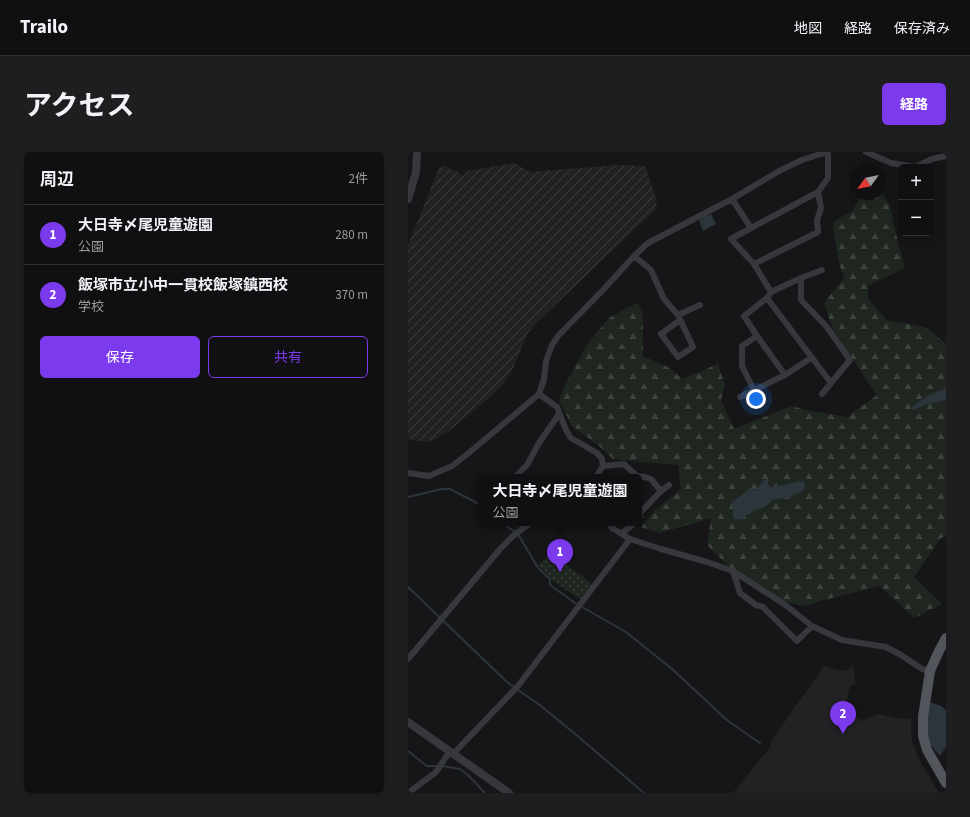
<!DOCTYPE html>
<html lang="ja">
<meta charset="utf-8">
<style>
body{margin:0;font-family:"Source Sans 3","Noto Sans JP",sans-serif;background:#1e1e20;color:#f1f3f6}
.controls{position:absolute;right:12px;top:12px;display:grid;overflow:hidden;border-radius:6px;box-shadow:0 2px 10px #0003}
.controls button{width:36px;height:36px;display:grid;place-items:center;padding:0;border:0;border-bottom:1px solid #303032;background:#101012;color:#f1f3f6;font:20px sans-serif}
.compass{position:absolute;left:442px;top:12px;width:36px;height:36px;border-radius:50%;background:#101012;box-shadow:0 2px 10px #0003;rotate:237deg}
.you{position:absolute;left:348px;top:247px;width:14px;height:14px;margin:-10px;border:3px solid #fff;border-radius:50%;background:#1a73e8;box-shadow:0 0 0 6px #1a73e833}
.badge{display:grid;place-items:center;width:26px;height:26px;border-radius:50%;background:#7c3aed;color:#fff;font-size:13px;font-weight:700}
.pin{position:absolute;translate:-50% -33px;filter:drop-shadow(0 1px 2px #0008)}
.pin::after{content:'';position:absolute;top:21px;width:14px;height:12px;background:inherit;clip-path:polygon(0 0,100% 0,50% 100%)}
.popup{position:absolute;left:70px;top:322px;width:164px;height:52px;box-sizing:border-box;display:grid;place-content:center;border-radius:6px;background:#101012;filter:drop-shadow(0 1px 3px #0005);font-size:13px;white-space:nowrap;color:#9c9d9f}
.popup b{font-size:15px;color:#f1f3f6}
.popup::after{content:'';position:absolute;left:50%;top:100%;margin-left:-8px;border:8px solid transparent;border-top-color:#101012}
.list{margin:0;padding:0;list-style:none}
h2{display:flex;justify-content:space-between;align-items:center;height:52px;margin:0;padding:0 16px;font-size:17px}
h2 small{font-size:13px;font-weight:400;color:#9c9d9f}
.list li{display:grid;grid-template-columns:26px 1fr auto;gap:12px;align-items:center;box-sizing:border-box;height:60px;padding:0 16px;border-top:1px solid #303032}
.list b{display:block;font-size:15px;white-space:nowrap}
.list p{margin:0;font-size:13px;white-space:nowrap;color:#9c9d9f}
.list em{font-size:13px;font-style:normal;color:#9c9d9f}
.actions{display:flex;gap:8px;padding:12px 16px}
.actions a{flex:1;padding:9px 0;border:1px solid #7c3aed;border-radius:6px;text-align:center;font-size:14px;color:#7c3aed}
.actions .main{background:#7c3aed;color:#fff}
.map{position:relative;flex:none;width:538px;height:641px;overflow:hidden;border-radius:6px}
header{display:flex;align-items:center;gap:24px;box-sizing:border-box;height:56px;padding:0 20px;background:#101012;border-bottom:1px solid #303032}
header strong{font-size:19px}
nav{display:flex;gap:22px;margin-inline-start:auto;font-size:14px}
.intro{display:flex;align-items:center;justify-content:space-between;box-sizing:border-box;height:96px;padding:0 24px}
h1{margin:0;font-size:28px}
.button{padding:10px 18px;border-radius:6px;background:#7c3aed;color:#fff;font-size:14px;font-weight:700}
main{display:flex;gap:24px;padding:0 24px}
aside{flex:1;background:#101012;border-radius:6px;box-shadow:0 2px 10px #0003}
.map>svg:first-child{display:block}
</style>
<header>
<strong>Trailo</strong>
<nav><a>地図</a><a>経路</a><a>保存済み</a></nav>
</header>
<div class="intro"><h1>アクセス</h1><a class="button">経路</a></div>
<main>
<aside>
<h2>周辺<small>2件</small></h2>
<ul class="list">
<li><span class="badge">1</span><div><b>大日寺〆尾児童遊園</b><p>公園</p></div><em>280 m</em></li>
<li><span class="badge">2</span><div><b>飯塚市立小中一貫校飯塚鎮西校</b><p>学校</p></div><em>370 m</em></li>
</ul>
<div class="actions"><a class="main">保存</a><a>共有</a></div>
</aside>
<div class="map">
<svg width="538" height="641" viewBox="0 0 538 641">
<defs>
<pattern id="industrial-furrows" width="10" height="10" patternUnits="userSpaceOnUse"><rect width="10" height="10" fill="#222225"/><path d="M-1 1l2-2M0 10L10 0M9 11l2-2" fill="none" stroke="#3f3f43"/></pattern>
<pattern id="green-dots" width="8" height="8" patternUnits="userSpaceOnUse"><rect width="8" height="8" fill="#1e261f"/><path d="M2 2h.1M6 6h.1" fill="none" stroke="#3c433d" stroke-width="1.8" stroke-linecap="round"/></pattern>
<pattern id="forest-firs" width="22" height="20" patternUnits="userSpaceOnUse"><rect width="22" height="20" fill="#1e261f"/><path d="M5 1l3.5 6h-7zM16 11l3.5 6h-7z" fill="#3c433d"/></pattern>
</defs>
<rect width="100%" height="100%" fill="#161618"/>
<!-- built -->
<path fill="#222225" d="M416 514 430 518 437 519 445 514 448 532 442 534 439 549 447 554 444 560 454 569 470 562 488 566 504 567 503 576 504 589 511 607 531 641H325L362 595 363 589Z"/>
<!-- industrial -->
<path fill="url(#industrial-furrows)" d="M106 11 122 20 210 13 237 14 249 49 247 58 124 175 117 187 105 217 96 231 81 246 41 279 30 286 18 290 0 287V93L31 16 38 14 56 24 58 19Z"/>
<!-- green -->
<path fill="url(#green-dots)" d="M143 401 184 432 173 447 170 446 143 427 130 413Z"/>
<!-- forest -->
<path fill="url(#forest-firs)" d="M472 37 482 54 489 86 497 116 460 134V147L480 169 498 171 519 176 538 192V384L533 386 506 425 534 452 506 466 472 434 412 449 398 454 370 449 325 419 299 393 303 366 252 381 233 375 246 359 273 337 270 313 233 310 205 307 191 294 164 274 151 248 158 232 177 196 186 184 201 166 222 154 230 151 235 163V204L262 216 274 227 310 212 317 233 313 248 326 277 383 254 399 258 439 265 469 243 425 179 416 151 436 126 430 108 425 70 444 59 455 42H472Z"/>
<!-- water -->
<path fill="#2c353c" d="M303 62 308 72 295 79 291 68Z
M538 236V248L519 252 506 258H504V255L523 242Z
M358 327H360V332L362 335H365L394 329 397 331V334L395 339 382 345 364 348 357 355 346 359 331 368 326 367 325 365 324 349 330 346 342 336 346 338C351 335 353 330 358 327Z
M521 550 533 554 538 558V595L532 604 519 589 517 575Z"/>
<g fill="none" stroke-linecap="round" stroke-linejoin="round">
<!-- stream -->
<path stroke="#2c353c" stroke-width="2" d="M0 345 34 337H42L73 353
M94 371 110 382 130 416 142 427V433L167 451 218 480 264 517 320 569 352 591
M0 435 99 530 133 554 172 586 236 641
M0 599 19 614H30
M34 614 52 617 60 623 77 641"/>
<!-- minor -->
<path stroke="#37383d" stroke-width="6" d="M458 0 483 11 507 15 524 7 538 4
M324 47 343 76 323 87 346 112 363 140
M343 76 410 40
M226 104 243 118 256 147 270 163 285 195 270 205 253 182 272 168
M346 112 410 80 409 68 413 56 410 40 420 26V0
M414 118 393 126 363 140 359 146 423 231
M393 126V148L418 174 442 208 414 242
M359 146 336 164 349 184 377 223
M270 163 292 153
M346 238 334 214V194L349 184
M131 242 149 255 158 278 163 286 189 301 194 307 195 314 188 325
M332 245 377 223 403 206
M195 314 216 312 229 324 237 325 243 327 253 339
M0 321 21 324 44 314 62 300 131 242 136 227 138 209 144 193 150 184 196 137 226 104 240 91 324 47 371 19 394 8 419 0
M107 325 119 313 131 291 151 262
M231 366 232 365V361L253 339 261 333
M201 371 204 376 222 387 253 397 299 410 325 419 376 452 404 474 434 488 478 495 493 503 514 517 522 519
M214 381 227 371
M325 419 332 441 348 453 355 455 389 489 404 474
M0 507 92 397 106 383 122 371
M45 602 110 534 222 387
M0 641 28 620 42 599"/>
<!-- tertiary -->
<path stroke="#37383d" stroke-width="8" d="M0 47 8 20 9 0
M0 570 101 641"/>
<!-- primary -->
<path stroke="#53555c" stroke-width="10" d="M538 486 531 499 522 519 515 565V584L519 598 538 631"/>
</g>
</svg>
<div class="controls">
<button>+</button>
<button>−</button>
</div>
<svg class="compass" viewBox="-18 -18 36 36"><path d="M0-13l5 13h-10z" fill="#e53935"/><path d="M0 13l5-13h-10z" fill="#9c9d9f"/></svg>
<div class="you"></div>
<div class="pin badge" style="left:152px;top:420px">1</div>
<div class="popup"><b>大日寺〆尾児童遊園</b>公園</div>
<div class="pin badge" style="left:435px;top:582px">2</div>
</div>
</main>
